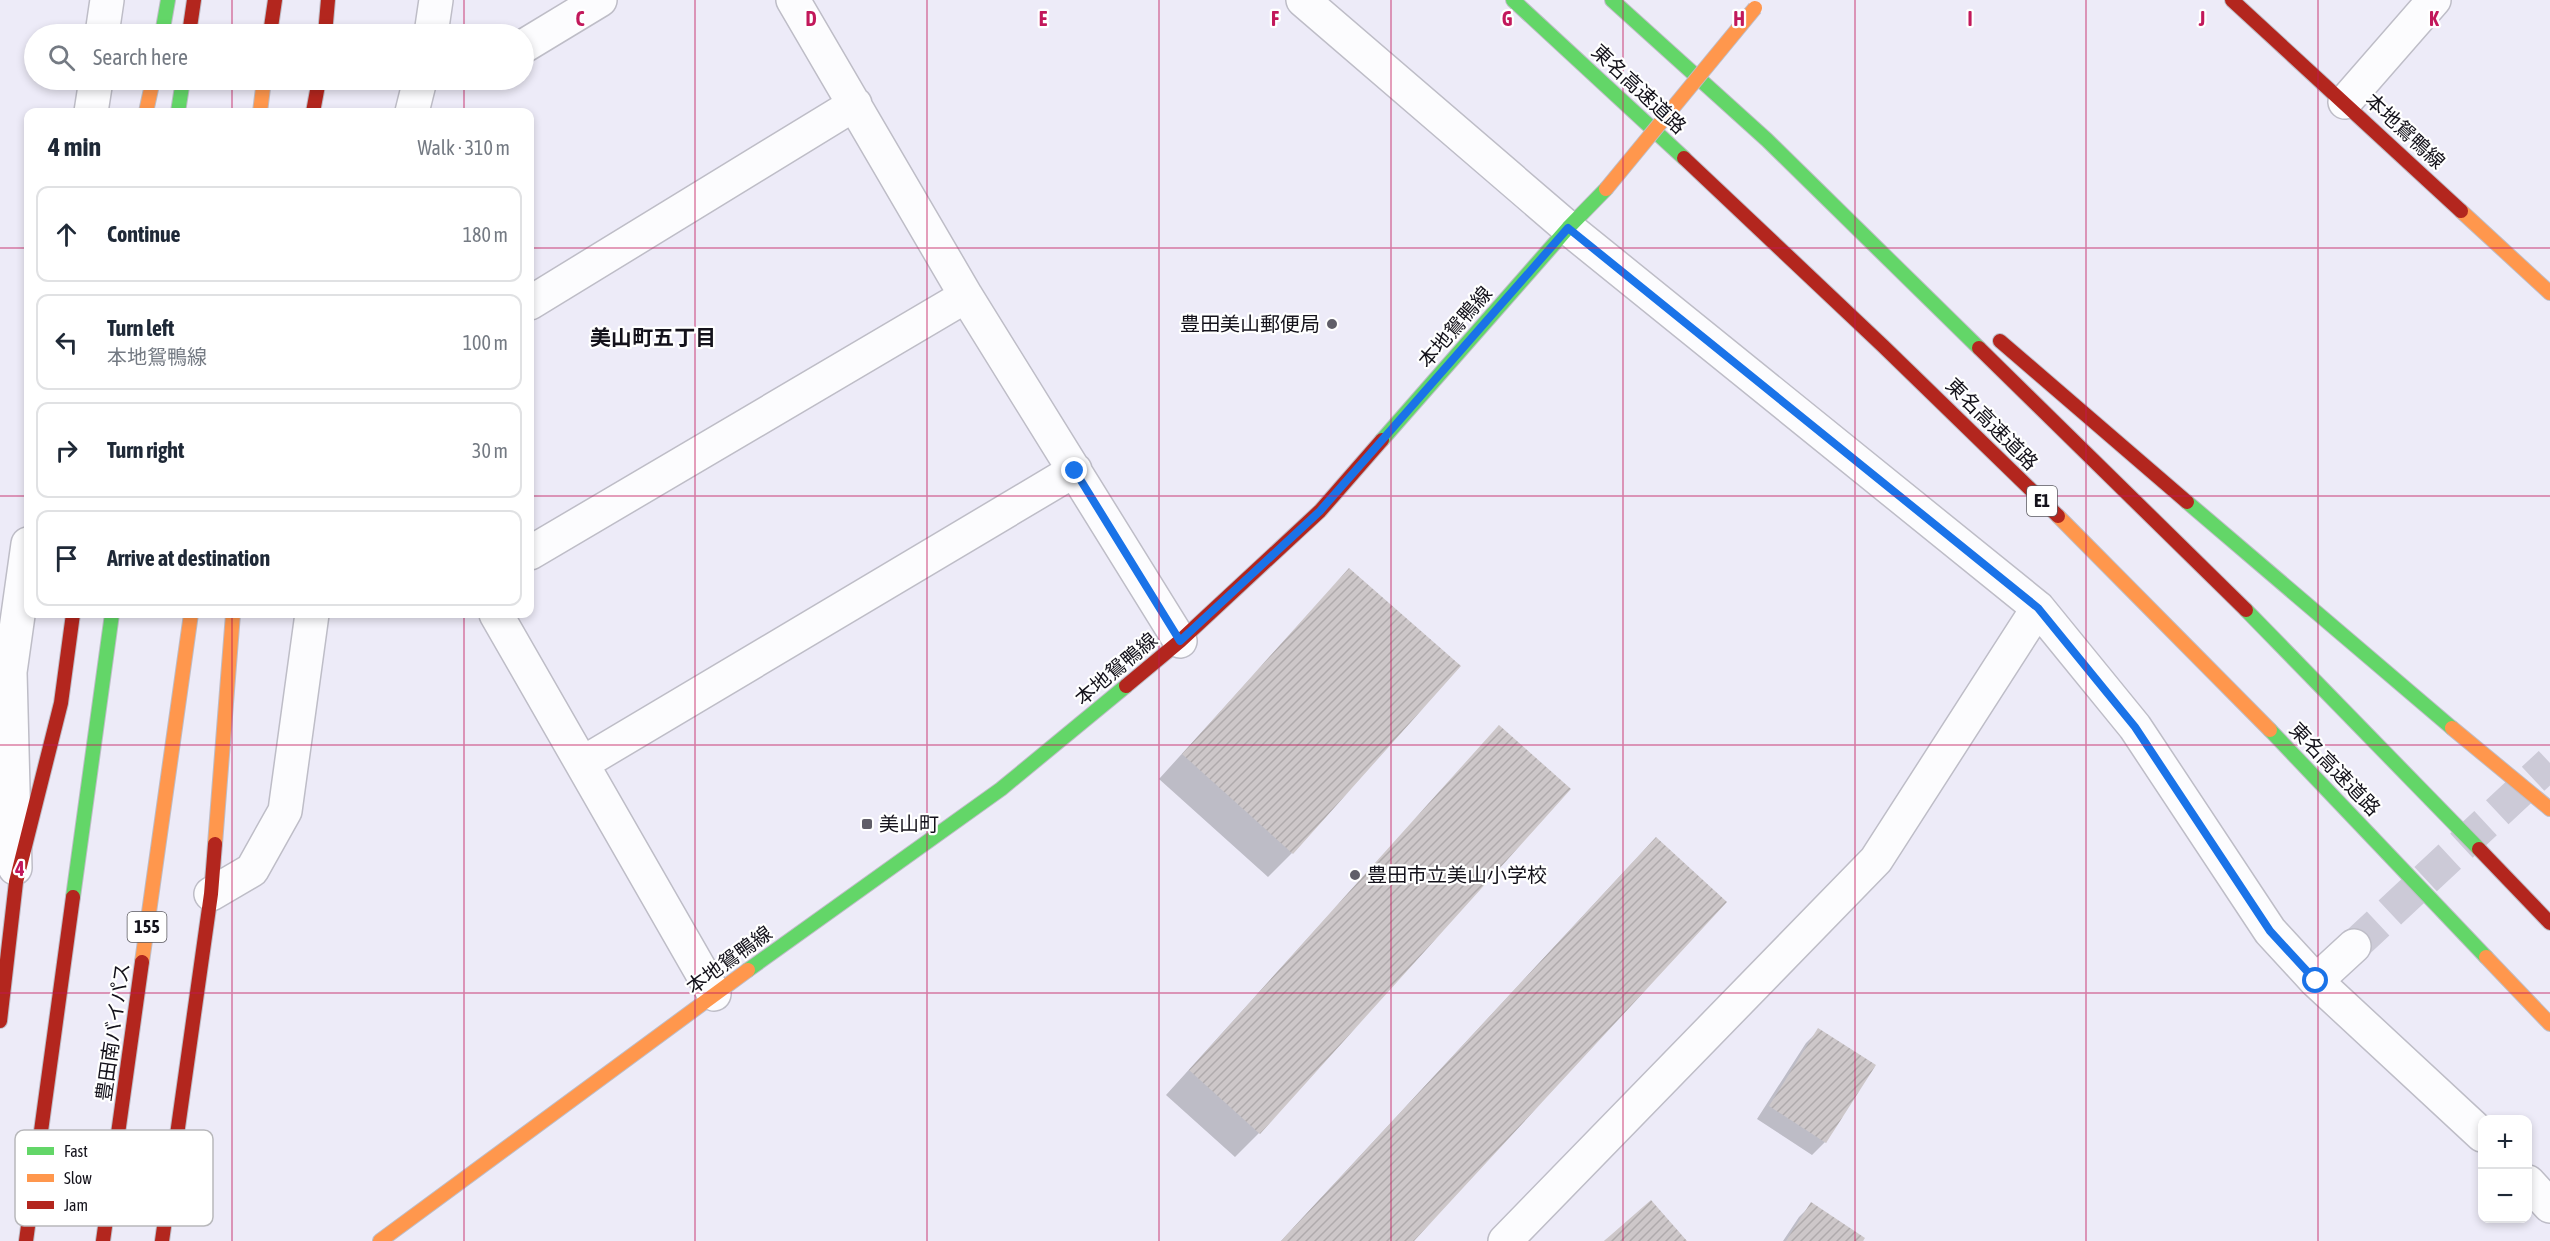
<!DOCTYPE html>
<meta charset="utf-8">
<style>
body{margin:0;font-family:"Asap Condensed","Noto Sans JP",sans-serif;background:#f2f2f3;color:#1f2937}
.controls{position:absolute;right:18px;bottom:18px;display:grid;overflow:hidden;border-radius:12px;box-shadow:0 3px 9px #0003}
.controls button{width:54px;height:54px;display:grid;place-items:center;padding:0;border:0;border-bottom:2px solid #e0e1e3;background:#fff;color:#1f2937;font:30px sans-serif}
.stop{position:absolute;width:18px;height:18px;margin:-14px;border:4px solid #1a73e8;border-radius:50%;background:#fff}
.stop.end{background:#1a73e8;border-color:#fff;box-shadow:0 2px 6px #0008}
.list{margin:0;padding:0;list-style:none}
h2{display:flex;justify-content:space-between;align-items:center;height:78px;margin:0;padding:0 24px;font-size:26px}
h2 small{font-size:20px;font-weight:400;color:#747a83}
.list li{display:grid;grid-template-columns:39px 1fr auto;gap:18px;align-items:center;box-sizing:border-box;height:96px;margin:0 12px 12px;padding:0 12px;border:2px solid #e0e1e3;border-radius:12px}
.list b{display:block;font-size:22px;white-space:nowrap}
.list p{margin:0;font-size:20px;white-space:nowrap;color:#747a83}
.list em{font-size:20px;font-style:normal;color:#747a83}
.icon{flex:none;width:33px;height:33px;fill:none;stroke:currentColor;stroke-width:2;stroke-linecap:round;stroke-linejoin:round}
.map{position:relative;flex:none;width:2550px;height:1241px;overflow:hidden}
.search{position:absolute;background:#fff;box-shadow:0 3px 9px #0003;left:24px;top:24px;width:510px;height:66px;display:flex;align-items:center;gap:15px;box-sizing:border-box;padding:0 21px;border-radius:33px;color:#747a83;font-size:22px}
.panel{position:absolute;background:#fff;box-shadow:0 3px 9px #0003;left:24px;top:108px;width:510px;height:510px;border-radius:12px}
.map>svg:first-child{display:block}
</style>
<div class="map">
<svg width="2550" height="1241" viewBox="0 0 2550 1241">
<defs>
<pattern id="building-hatch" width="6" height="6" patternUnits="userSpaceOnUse" patternTransform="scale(1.5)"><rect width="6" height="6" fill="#cdc7c9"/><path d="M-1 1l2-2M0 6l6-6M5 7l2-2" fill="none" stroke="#afaaac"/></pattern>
</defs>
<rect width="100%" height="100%" fill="#edebf8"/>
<!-- shadow -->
<path fill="#0003" d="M1349 570 1292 853 1268 877 1159 779Z
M1499 727 1259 1133 1235 1157 1166 1095Z
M1656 839 1412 1241H1281L1632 863Z
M1819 1030 1825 1142 1812 1155 1757 1119 1806 1043Z
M1812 1204 1861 1241H1783L1799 1217Z"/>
<!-- building -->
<path fill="url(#building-hatch)" d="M1349 568 1461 666 1293 854 1182 754Z
M1499 725 1571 789 1260 1134 1189 1070Z
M1656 837 1727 902 1414 1241H1281Z
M1818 1028 1876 1065 1826 1143 1769 1106Z
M1651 1200 1687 1241H1604Z
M1811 1202 1865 1238 1863 1241H1786Z"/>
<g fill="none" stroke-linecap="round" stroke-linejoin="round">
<!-- street-tunnel -->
<path stroke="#cccad7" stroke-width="33" stroke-dasharray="33 16" stroke-linecap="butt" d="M2354 946 2550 763"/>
<defs>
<path id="street" d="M793 0 966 296 1180 641
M1303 0 1568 228 2038 608 2135 727 2270 931 2316 981 2482 1135
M102 34 107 0
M431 34 436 0
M524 46 600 0
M2345 102 2434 0
M91 112 96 80
M412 112 420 80
M530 303 855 104
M530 553 966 296
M496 614 714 994
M583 763 1075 470
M15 868 10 672 28 544
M211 894 252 870 285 811 312 614
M2316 981 2354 946
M2528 1182 2550 1206
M1505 1241 1876 860 2038 608"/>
<path id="fast" d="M1513 0 1684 158
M1612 0 1767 140 1979 348
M162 34 168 0
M178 112 183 80
M1382 440 1568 228 1606 189
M2187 502 2452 728
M2246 610 2479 849
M2270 730 2486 957
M73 897 112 614
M748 970 1001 789 1126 686"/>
<path id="slow" d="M146 112 153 80
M260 112 264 80
M2461 211 2550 293
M2058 516 2270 730
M2452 728 2550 809
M215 844 233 614
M2486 957 2550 1024
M142 962 191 614
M380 1241 748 970"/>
<path id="jam" d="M2232 0 2461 211
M189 34 194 0
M270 34 275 0
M325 34 328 0
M313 112 319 80
M1684 158 1883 346 2058 516
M2000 341 2187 502
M1979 348 2246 610
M1126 686 1180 641 1320 511 1382 440
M2479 849 2550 923
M0 1021 16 882 61 703 73 614
M26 1241 73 897
M103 1241 142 962
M162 1241 211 894 215 844"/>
</defs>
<!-- street casing -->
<use href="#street" stroke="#bebdc7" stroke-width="36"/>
<!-- fast casing -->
<use href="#fast" stroke="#bebdc7" stroke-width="16"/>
<!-- slow casing -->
<use href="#slow" stroke="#bebdc7" stroke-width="16"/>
<!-- jam casing -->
<use href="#jam" stroke="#bebdc7" stroke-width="16"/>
<!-- street -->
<use href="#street" stroke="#fcfcfe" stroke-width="33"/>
<!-- fast -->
<use href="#fast" stroke="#63d668" stroke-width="14"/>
<!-- slow -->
<use href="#slow" stroke="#ff974d" stroke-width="14"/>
<!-- jam -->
<use href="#jam" stroke="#b3261e" stroke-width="14"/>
<defs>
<path id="slow-bridge" d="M1606 189 1755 8"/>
</defs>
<!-- slow-bridge casing -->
<use href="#slow-bridge" stroke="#bebdc7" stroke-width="16" stroke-linecap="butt"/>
<!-- slow-bridge -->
<use href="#slow-bridge" stroke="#ff974d" stroke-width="14"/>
</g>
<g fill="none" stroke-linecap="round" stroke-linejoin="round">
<!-- route -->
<path stroke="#1a73e8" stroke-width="8" d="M1075 471 1180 641 1320 511 1568 228 2038 608 2135 727 2270 931 2316 981"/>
</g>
<!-- grid -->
<path fill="none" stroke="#c2185b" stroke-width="1.5" stroke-opacity="0.55" d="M232 0V34M464 0V34M695 0V1241M927 0V1241M1159 0V1241M1391 0V1241M1623 0V1241M1855 0V1241M2086 0V1241M2318 0V1241M232 80V112M464 80V112M0 248H28M530 248H2550M0 496H28M530 496H2550M232 614V1241M464 614V1241M0 745H2550M0 993H2550"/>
<!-- markers -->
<g fill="#605e68" stroke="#fff" stroke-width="2">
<circle cx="1332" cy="324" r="6"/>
<rect x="861" y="818" width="12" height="12" rx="3"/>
<circle cx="1355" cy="875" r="6"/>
</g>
<g text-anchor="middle" stroke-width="4.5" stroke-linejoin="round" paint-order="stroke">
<!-- shield labels -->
<g fill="#fff" stroke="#5a595f" stroke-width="1.5">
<rect x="2027" y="486" width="30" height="30" rx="4.5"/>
<rect x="127.5" y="912" width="39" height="30" rx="4.5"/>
</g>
<g font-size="18" font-weight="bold" fill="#14121b">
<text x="2042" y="507">E1</text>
<text x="147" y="933">155</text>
</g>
<!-- street labels -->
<g font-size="20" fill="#14121b" stroke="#fff">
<text transform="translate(1639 89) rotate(43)" y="7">東名高速道路</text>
<text transform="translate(2405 131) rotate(43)" y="7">本地鴛鴨線</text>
<text transform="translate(1455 327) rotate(-49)" y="7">本地鴛鴨線</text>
<text transform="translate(1992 424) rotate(45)" y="7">東名高速道路</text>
<text transform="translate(1116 669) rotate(-40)" y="7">本地鴛鴨線</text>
<text transform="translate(2335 769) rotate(46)" y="7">東名高速道路</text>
<text transform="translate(729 960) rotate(-36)" y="7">本地鴛鴨線</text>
<text transform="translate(113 1032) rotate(-82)" y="7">豊田南バイパス</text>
</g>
<!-- poi labels -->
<g font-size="20" fill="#14121b" stroke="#fff" text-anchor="start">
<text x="1320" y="331" text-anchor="end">豊田美山郵便局</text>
<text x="879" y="831">美山町</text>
<text x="1367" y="882">豊田市立美山小学校</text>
</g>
<!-- neighbourhood labels -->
<g font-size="21" font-weight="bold" fill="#14121b" stroke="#fff">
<text x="653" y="345">美山町五丁目</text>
</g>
</g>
<!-- legend -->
<rect x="15" y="1130" width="198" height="96" rx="9" fill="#fff" stroke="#b8b8bb" stroke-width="1.5"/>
<rect x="27" y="1147" width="27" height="8" fill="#63d668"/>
<rect x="27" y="1174" width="27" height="8" fill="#ff974d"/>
<rect x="27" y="1201" width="27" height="8" fill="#b3261e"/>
<g font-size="16" fill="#14121b">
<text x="64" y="1157">Fast</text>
<text x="64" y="1184">Slow</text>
<text x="64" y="1211">Jam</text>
</g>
<g font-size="20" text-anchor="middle" font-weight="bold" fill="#c2185b" stroke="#fff" stroke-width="4.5" stroke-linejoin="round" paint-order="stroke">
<text x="580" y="26">C</text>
<text x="811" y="26">D</text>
<text x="1043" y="26">E</text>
<text x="1275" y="26">F</text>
<text x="1507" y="26">G</text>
<text x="1739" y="26">H</text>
<text x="1970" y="26">I</text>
<text x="2202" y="26">J</text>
<text x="2434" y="26">K</text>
<text x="20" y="876">4</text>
</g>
</svg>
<div class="controls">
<button>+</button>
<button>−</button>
</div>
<div class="stop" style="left:2316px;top:981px"></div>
<div class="stop end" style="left:1075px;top:471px"></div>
<div class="search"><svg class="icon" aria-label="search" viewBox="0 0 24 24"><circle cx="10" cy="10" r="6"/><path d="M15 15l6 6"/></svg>Search here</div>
<section class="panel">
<h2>4 min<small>Walk · 310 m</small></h2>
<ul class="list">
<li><svg class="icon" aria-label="ahead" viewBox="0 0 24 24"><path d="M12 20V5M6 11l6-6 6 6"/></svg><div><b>Continue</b></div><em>180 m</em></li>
<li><svg class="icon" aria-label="left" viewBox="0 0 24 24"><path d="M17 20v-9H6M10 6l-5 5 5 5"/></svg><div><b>Turn left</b><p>本地鴛鴨線</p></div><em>100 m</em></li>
<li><svg class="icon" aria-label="right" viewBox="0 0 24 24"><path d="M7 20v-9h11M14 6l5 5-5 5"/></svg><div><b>Turn right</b></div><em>30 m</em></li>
<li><svg class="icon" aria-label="arrive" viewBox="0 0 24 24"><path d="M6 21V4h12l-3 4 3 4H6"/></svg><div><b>Arrive at destination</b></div></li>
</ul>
</section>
</div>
